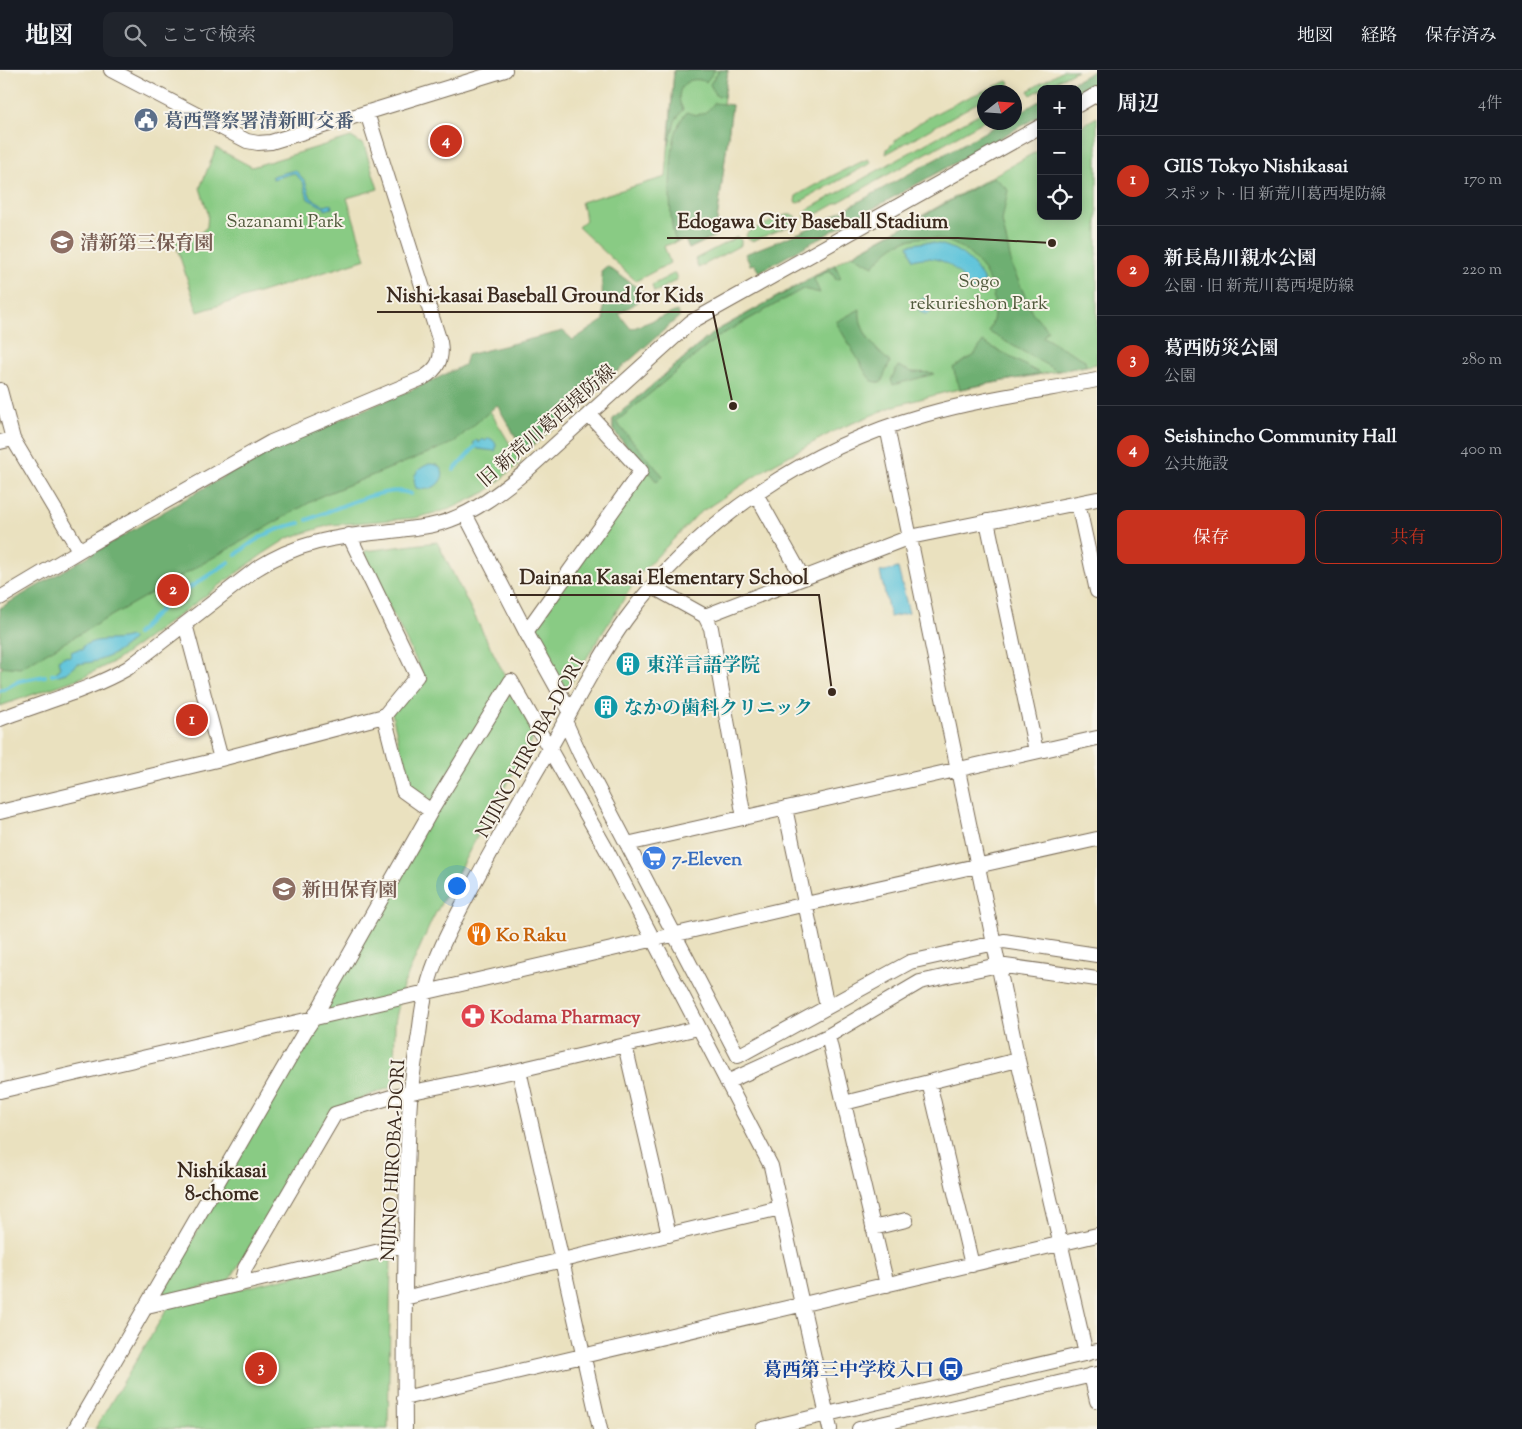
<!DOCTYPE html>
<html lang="ja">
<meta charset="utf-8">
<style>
body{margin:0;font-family:"Sorts Mill Goudy","Noto Serif JP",serif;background:#20242c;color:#f1f3f6}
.controls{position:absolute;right:15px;top:15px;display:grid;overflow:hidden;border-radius:10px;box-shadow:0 2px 12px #0003}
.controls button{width:45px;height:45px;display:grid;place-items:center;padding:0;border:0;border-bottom:1px solid #363941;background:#171b24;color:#f1f3f6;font:25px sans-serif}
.compass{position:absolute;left:977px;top:15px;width:45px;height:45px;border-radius:50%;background:#171b24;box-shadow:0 2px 12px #0003;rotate:73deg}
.you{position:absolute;left:456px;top:815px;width:18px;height:18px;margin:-12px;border:4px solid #fff;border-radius:50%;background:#1a73e8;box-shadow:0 0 0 8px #1a73e833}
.badge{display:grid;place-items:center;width:32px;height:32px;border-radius:50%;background:#c8321e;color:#fff;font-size:16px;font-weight:700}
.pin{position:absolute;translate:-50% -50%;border:2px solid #fff;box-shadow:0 1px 5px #0006}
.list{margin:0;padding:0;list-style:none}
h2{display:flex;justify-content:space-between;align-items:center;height:65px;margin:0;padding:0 20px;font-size:21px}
h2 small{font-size:16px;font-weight:400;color:#9ea1a6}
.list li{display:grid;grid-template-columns:32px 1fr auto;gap:15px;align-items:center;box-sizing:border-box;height:90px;padding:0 20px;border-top:1px solid #363941}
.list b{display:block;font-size:19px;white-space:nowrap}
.list p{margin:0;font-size:16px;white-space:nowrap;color:#9ea1a6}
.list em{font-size:16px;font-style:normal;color:#9ea1a6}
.actions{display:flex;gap:10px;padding:15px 20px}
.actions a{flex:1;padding:11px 0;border:1px solid #c8321e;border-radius:10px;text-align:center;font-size:18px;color:#c8321e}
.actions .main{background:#c8321e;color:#fff}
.icon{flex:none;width:28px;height:28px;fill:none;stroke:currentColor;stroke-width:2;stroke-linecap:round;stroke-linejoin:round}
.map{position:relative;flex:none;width:1097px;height:1359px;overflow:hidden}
header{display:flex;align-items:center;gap:30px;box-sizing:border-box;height:70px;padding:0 25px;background:#171b24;border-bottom:1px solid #363941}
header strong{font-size:24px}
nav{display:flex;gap:28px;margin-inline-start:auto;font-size:18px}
.search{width:350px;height:45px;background:#20242c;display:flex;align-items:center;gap:12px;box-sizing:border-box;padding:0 18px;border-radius:10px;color:#9ea1a6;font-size:19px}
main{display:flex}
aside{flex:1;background:#171b24}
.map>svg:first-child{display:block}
</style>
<header>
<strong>地図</strong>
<div class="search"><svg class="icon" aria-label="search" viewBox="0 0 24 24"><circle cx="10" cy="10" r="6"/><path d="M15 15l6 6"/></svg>ここで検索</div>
<nav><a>地図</a><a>経路</a><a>保存済み</a></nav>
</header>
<main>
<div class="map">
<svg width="1097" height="1359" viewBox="0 0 1097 1359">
<rect width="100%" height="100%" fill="#f7f3e8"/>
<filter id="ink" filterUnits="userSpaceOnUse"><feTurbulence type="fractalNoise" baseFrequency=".02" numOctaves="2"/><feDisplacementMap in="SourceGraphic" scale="10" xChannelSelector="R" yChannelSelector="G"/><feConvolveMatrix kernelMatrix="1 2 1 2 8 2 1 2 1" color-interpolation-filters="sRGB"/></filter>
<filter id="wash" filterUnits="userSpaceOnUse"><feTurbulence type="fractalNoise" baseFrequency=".0096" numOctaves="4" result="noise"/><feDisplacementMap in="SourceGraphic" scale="20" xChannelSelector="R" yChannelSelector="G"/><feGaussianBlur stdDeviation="1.12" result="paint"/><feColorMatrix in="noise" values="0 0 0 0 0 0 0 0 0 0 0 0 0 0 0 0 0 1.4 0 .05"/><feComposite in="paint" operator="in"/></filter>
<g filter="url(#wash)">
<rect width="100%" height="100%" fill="#eae1bf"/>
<!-- green -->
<path fill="#89cb84" stroke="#627a51" d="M674 0H728L723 34 732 35 715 166 689 179 685 169 664 176 670 193 636 211 578 157 586 150 581 132 666 107Z
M1063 0H1077L1031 25 1028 21Z
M1008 11 1010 13C1004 22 995 22 984 22V29L886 84 887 79C916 48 968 27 1008 11Z
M984 41V51L812 147 807 148 805 147V142L807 140Z
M1097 47V294L950 321 894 336 836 360 772 395 698 444 639 505 571 613 564 621 526 562 646 401 613 360V349L714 262 1041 79V146H1078V58Z
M351 67 364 75 378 119 347 128 366 189 198 242 175 172 198 165 207 157 208 143 200 118 216 78 252 97Z
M868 89 870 92 869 94 798 133 795 132 796 126C819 112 843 100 868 89Z
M786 145H792L795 146 796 152 795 154 752 171 747 168 746 165 748 162Z
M737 167 741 170V175L698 198 695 189Z
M675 203 677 210 657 221 654 222 652 215Z
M490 341 521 392 486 422 450 439 415 448 330 455 288 468 263 484 117 590 83 607 0 636V599L315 413 451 363Z
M437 472 533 661 532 671 496 732 432 850 403 916 395 952 394 1014 391 1017 332 1040 229 1211 165 1227 163 1223 308 962 435 737 409 719 392 643 423 604 364 486 365 481Z
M387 1184 391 1189 388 1359H95L169 1236Z"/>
<!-- forest -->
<path fill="#6eaf72" stroke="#546c48" d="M674 0H715L706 12C687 3 672 21 683 39L675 51 669 75Z
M719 0H728L724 27 715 25 710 14Z
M1095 0H1097V14L1078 24V19H1061Z
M1041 30V45L759 202 754 194 750 195 745 184 801 162 822 152 1001 53 1014 52 1015 45Z
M714 33 732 35 715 166 689 179 685 170 676 172C667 151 669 80 677 59 679 52 683 47 687 42 699 48 707 43 714 33Z
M994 107 1008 120 1002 151 1012 196 1032 242 1048 260 1043 267 1085 290 1086 296 1057 301 989 262C991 256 994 249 994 243 998 194 950 154 902 172 890 177 881 187 873 196L852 185Z
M835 195 841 208 836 210 830 200 814 209 820 223 803 219 719 266 616 352 663 406 657 412 613 360V349L714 262Z
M607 196 648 225 619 244 631 259 677 241 680 246 525 383 497 335 453 373 321 426 20 598 0 596V538L262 384C328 351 399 329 464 295L467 285 563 261 573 270 604 250 601 201Z
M860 239C858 261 875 279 890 292L881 313 872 311 867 305 836 252Z
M983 272 1041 304 960 319 953 298 974 285Z
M898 296 912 302 934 303V304L893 315 891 310Z"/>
<!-- water -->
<path fill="#5cc3da" stroke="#4c767c" d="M295 100 305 111 311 128 325 136 331 134 332 138 325 140V138L308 129 303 112 294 103 273 109 272 106Z
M926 172C956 175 973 188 986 215L970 220C959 198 939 182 913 190L908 175Z
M918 236a8 8 0 1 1 16 0a8 8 0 1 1-16 0Z
M489 368C495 370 498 376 495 381L478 379 473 373 477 370 479 373 483 369 485 371Z
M429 394C454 393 442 426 416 418 411 405 417 399 429 394Z
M898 498 909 543 890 547 880 502Z
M130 567 133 569C116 586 100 592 77 594L66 603 56 606V602L58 601 60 597 58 590 65 586 70 587 71 582 78 579H83V576C99 566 113 573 130 567Z"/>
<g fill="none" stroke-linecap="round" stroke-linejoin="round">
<!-- stream -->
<path stroke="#5cc3da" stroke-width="4" d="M454 400 476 376
M307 450C329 442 390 412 411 424
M236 485C255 468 275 458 300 453
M180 524 229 492
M137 564 171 529
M52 605 56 604
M0 621 19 611 45 606"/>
</g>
</g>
<g filter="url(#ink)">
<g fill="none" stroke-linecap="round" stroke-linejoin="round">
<defs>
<path id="minor" d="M111 0 247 71 258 73 271 72 505 0
M1078 35 1097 24
M0 320 13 369 79 480
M887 357 1018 990 1086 1284
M0 372 13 369
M756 424 803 508
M1078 433 1097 521
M465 444 526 562 570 641
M987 451 1036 681
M653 517 705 546 711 558 744 748
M0 528 99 469 271 372 423 308C438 299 443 289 440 272L367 43
M705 546 910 467 1097 429
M185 554 221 689
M526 562 641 401 589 344
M384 646 403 721 431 741
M0 649C43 632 88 621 128 598L256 499C298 472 334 467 383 462 406 459 429 458 450 450 478 440 501 421 524 403L691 252 1041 56
M565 651 580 684 738 986 910 892 1004 871 1097 885
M785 738 827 937
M0 742 221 689 384 646 417 606 349 465
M627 774 1097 668
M828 966 887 1215
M625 975 669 1165
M519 1000 600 1359
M727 1012 828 966 920 912 998 895 1097 909
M929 1012 972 1195
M0 1021 806 834 1097 769
M844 1033 1018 990
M873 1158 906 1150
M241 1214 245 1198 335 1044 398 1025 519 1000 698 958
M404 1228 780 1138
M147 1236 405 1175
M1091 1305 1097 1331
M404 1328 1097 1165
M75 1359 305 961 313 949 431 741 511 611 605 777 771 1096 830 1359
M405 1359C404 1274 405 1189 407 1105 408 1077 408 1048 411 1020 413 1001 416 982 419 964 421 950 422 936 426 922 435 883 456 848 474 813 496 773 517 734 540 695 569 647 593 595 626 549 698 451 807 378 924 345 980 329 1039 321 1097 310
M763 1359 1097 1281
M859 1359 1097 1304"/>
</defs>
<!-- minor casing -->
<use href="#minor" stroke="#786a56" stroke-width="16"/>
<!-- minor -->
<use href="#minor" stroke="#fff" stroke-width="14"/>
</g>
</g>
<!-- icons -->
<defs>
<symbol id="civic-disc" viewBox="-11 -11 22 22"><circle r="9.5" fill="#5c6f8a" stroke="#f7f3e8"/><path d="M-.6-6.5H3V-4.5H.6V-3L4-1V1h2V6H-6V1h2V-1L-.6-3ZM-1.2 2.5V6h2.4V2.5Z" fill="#fff"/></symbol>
<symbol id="school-disc" viewBox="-11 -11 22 22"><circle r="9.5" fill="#8d6e63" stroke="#f7f3e8"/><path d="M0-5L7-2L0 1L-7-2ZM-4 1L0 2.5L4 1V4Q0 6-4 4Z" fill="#fff"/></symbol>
<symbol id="building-disc" viewBox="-11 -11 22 22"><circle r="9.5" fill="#0f9aa8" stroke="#f7f3e8"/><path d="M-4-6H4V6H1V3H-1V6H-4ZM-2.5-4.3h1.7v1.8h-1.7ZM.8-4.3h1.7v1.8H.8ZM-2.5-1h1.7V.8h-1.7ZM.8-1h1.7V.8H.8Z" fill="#fff"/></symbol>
<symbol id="supermarket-disc" viewBox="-11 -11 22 22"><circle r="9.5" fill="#3f7fe0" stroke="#f7f3e8"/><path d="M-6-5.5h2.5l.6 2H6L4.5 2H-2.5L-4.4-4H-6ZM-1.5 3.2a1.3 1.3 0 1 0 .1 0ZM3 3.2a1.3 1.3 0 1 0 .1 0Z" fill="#fff"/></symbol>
<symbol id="restaurant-disc" viewBox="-11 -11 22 22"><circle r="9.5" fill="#e8710a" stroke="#f7f3e8"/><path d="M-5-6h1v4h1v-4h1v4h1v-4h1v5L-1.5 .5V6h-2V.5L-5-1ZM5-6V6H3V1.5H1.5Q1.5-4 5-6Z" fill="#fff"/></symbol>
<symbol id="pharmacy-disc" viewBox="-11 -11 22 22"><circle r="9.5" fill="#e0444e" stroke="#f7f3e8"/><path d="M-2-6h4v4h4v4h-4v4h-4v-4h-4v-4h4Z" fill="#fff"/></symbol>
<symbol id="bus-disc" viewBox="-11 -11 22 22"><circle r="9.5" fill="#1a4fb4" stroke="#f7f3e8"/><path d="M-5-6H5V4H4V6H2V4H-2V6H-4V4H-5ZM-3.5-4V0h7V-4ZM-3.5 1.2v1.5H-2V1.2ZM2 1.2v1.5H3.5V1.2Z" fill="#fff"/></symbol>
</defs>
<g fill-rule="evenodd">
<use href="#civic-disc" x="132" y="36" width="28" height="28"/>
<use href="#school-disc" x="48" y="158" width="28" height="28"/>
<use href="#building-disc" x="614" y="580" width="28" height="28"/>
<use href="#building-disc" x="592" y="623" width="28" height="28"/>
<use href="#supermarket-disc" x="640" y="774" width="28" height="28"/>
<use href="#school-disc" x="270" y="805" width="28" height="28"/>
<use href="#restaurant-disc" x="465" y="850" width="28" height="28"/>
<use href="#pharmacy-disc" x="459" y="932" width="28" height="28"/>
<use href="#bus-disc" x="937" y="1285" width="28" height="28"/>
</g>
<g text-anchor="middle" stroke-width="4" stroke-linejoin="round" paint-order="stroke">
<!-- service labels -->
<g font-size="19" font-weight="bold" fill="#4e5e75" stroke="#f7f3e8" text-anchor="start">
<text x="164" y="57">葛西警察署清新町交番</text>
</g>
<!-- park labels -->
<g font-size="19" fill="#525a3d" stroke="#f7f3e8">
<text x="285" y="157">Sazanami Park</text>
<text x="979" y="217">Sogo<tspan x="979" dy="22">rekurieshon Park</tspan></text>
</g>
<!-- education labels -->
<g font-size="19" font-weight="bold" fill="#785e54" stroke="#f7f3e8" text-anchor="start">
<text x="80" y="179">清新第三保育園</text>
<text x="302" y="826">新田保育園</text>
</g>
<!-- street labels -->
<g font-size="19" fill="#3b2a1e" stroke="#f7f3e8">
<text transform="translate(546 355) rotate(-41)" y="7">旧 新荒川葛西堤防線</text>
<text transform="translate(529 677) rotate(-61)" y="7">NIJINO HIROBA-DORI</text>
<text transform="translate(392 1090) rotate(-87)" y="7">NIJINO HIROBA-DORI</text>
</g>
<!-- culture labels -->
<g font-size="19" font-weight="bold" fill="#0d838f" stroke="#f7f3e8" text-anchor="start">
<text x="646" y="601">東洋言語学院</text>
<text x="624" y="644">なかの歯科クリニック</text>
</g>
<!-- shop labels -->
<g font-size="19" font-weight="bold" fill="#366cbe" stroke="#f7f3e8" text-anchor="start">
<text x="672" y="795">7-Eleven</text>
</g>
<!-- food labels -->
<g font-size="19" font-weight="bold" fill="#c56008" stroke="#f7f3e8" text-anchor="start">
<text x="496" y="871">Ko Raku</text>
</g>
<!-- health labels -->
<g font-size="19" font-weight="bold" fill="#be3a42" stroke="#f7f3e8" text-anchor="start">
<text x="490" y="953">Kodama Pharmacy</text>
</g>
<!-- transit labels -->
<g font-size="19" font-weight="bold" fill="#164399" stroke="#f7f3e8" text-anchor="end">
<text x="934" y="1306">葛西第三中学校入口</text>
</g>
<!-- neighbourhood labels -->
<g font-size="20" font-weight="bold" fill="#3b2a1e" stroke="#f7f3e8">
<text x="222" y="1107">Nishikasai<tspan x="222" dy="23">8-chome</tspan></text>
</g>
</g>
<!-- callouts -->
<path fill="none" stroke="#3b2a1e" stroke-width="2" d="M1052 173L958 168H667M733 336L713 242H377M832 622L819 525H510"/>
<g fill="#3b2a1e" stroke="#f7f3e8" stroke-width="2">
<circle cx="1052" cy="173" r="5"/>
<circle cx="733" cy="336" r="5"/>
<circle cx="832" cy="622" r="5"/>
</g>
<g font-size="20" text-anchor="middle" font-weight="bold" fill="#3b2a1e" stroke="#f7f3e8" stroke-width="4" stroke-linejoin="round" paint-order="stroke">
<text x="813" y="158">Edogawa City Baseball Stadium</text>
<text x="545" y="232">Nishi-kasai Baseball Ground for Kids</text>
<text x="664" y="514">Dainana Kasai Elementary School</text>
</g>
</svg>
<div class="controls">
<button>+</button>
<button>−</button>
<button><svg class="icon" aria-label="locate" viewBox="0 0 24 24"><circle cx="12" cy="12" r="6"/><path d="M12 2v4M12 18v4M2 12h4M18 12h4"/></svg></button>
</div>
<svg class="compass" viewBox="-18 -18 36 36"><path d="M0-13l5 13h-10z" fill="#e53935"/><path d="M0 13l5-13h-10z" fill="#9ea1a6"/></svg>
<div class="you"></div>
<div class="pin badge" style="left:192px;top:650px">1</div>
<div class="pin badge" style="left:173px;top:520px">2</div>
<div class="pin badge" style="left:261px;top:1298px">3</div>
<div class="pin badge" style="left:446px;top:71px">4</div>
</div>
<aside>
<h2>周辺<small>4件</small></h2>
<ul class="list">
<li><span class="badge">1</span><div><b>GIIS Tokyo Nishikasai</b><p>スポット · 旧 新荒川葛西堤防線</p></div><em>170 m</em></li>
<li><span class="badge">2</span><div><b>新長島川親水公園</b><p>公園 · 旧 新荒川葛西堤防線</p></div><em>220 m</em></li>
<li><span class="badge">3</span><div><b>葛西防災公園</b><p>公園</p></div><em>280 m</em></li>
<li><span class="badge">4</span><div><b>Seishincho Community Hall</b><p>公共施設</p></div><em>400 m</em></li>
</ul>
<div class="actions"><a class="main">保存</a><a>共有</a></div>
</aside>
</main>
